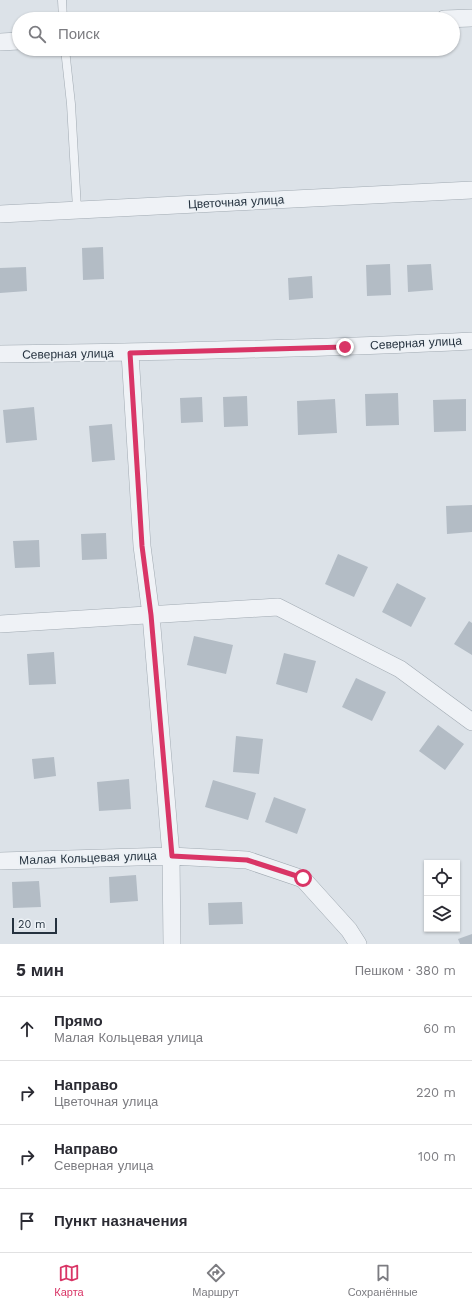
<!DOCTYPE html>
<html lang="ru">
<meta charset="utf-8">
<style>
body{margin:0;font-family:"Work Sans",sans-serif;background:#f2f2f3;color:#2b2b33}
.controls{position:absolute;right:12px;bottom:12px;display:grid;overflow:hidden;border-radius:0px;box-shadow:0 1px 3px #0004}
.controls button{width:36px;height:36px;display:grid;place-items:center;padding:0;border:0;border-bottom:1px solid #e1e1e2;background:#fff;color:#2b2b33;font:20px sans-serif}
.scale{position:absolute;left:12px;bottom:10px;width:45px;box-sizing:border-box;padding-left:4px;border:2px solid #25323f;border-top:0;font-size:11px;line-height:14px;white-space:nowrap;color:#25323f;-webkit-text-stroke:3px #ecf1f5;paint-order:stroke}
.stop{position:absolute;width:12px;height:12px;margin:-9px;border:3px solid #d93566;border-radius:50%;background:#fff}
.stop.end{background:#d93566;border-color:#fff;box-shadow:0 1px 4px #0008}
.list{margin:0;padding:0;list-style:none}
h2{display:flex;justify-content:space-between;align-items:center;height:52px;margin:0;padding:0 16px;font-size:17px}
h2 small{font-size:13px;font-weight:400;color:#7c7c81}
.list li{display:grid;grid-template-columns:26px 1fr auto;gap:12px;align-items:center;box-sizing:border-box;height:64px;padding:0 16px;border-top:1px solid #e1e1e2}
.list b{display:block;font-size:15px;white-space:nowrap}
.list p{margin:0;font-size:13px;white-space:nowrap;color:#7c7c81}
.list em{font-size:13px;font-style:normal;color:#7c7c81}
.icon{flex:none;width:22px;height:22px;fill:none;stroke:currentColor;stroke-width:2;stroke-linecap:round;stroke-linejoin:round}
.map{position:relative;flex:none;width:472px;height:944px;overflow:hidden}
.search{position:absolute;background:#fff;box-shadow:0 1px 3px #0004;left:12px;right:12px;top:12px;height:44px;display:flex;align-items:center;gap:10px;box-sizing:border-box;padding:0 14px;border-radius:22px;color:#7c7c81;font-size:15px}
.sheet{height:308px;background:#fff}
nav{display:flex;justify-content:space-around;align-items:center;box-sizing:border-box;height:56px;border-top:1px solid #e1e1e2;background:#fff;font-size:11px;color:#7c7c81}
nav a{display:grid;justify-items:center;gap:2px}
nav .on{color:#d93566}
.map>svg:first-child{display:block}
</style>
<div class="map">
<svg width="472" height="944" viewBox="0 0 472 944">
<rect width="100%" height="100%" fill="#dce2e8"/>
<!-- building -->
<path fill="#b3bcc5" d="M103 247 104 279 83 280 82 248Z
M390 264 391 295 367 296 366 265Z
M431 264 433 290 408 292 407 265Z
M26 267 27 291 0 293V268Z
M312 276 313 298 289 300 288 278Z
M398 393 399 425 366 426 365 394Z
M247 396 248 426 224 427 223 397Z
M202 397 203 422 181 423 180 398Z
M335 399 337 433 298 435 297 401Z
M466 399V431L434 432 433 400Z
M34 407 37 440 6 443 3 410Z
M112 424 115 460 92 462 89 426Z
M472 505V532L447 534 446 506Z
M106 533 107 559 82 560 81 534Z
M39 540 40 567 15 568 13 541Z
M338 554 368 567 354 597 325 584Z
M397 583 426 598 411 627 382 612Z
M469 621 472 623V655L454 644Z
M194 636 233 645 226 674 187 665Z
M54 652 56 684 29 685 27 654Z
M284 653 316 661 307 693 276 684Z
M356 678 386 692 372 721 342 707Z
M438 725 464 744 445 770 419 751Z
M236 736 263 739 259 774 233 772Z
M54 757 56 776 34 779 32 759Z
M129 779 131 809 99 811 97 782Z
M213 780 256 793 248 820 205 807Z
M274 797 306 809 297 834 265 822Z
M136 875 138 901 110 903 109 877Z
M39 881 41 907 13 908 12 882Z
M242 902 243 924 209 925 208 903Z
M472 934V944H460L458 939Z"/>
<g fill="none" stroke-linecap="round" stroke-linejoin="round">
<defs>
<path id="lane" d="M62 0 63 19
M65 49 71 104 77 209"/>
<path id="street" d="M444 19 472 18
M0 42 19 41
M0 214 472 190
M130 353 142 546 151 615 171 856 172 944
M0 354C157 352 315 349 472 341
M0 624 278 607 400 669 472 722
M0 861 171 856 247 860 303 879 349 930 358 944"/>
</defs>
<!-- lane casing -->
<use href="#lane" stroke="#a1aab2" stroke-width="9"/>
<!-- street casing -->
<use href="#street" stroke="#a1aab2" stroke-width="18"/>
<!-- lane -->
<use href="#lane" stroke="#eff2f6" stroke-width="8"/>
<!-- street -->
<use href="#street" stroke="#eff2f6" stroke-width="17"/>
</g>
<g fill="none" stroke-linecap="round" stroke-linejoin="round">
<!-- route -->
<path stroke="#d93566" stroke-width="5" d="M303 878 247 860 172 856 151 615 142 546 130 353 345 347"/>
</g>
<g text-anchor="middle" stroke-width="3.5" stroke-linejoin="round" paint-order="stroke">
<!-- street labels -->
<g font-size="12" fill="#25323f" stroke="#ecf1f5">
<text transform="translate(236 202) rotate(-3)" y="4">Цветочная улица</text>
<text transform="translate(416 343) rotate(-3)" y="4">Северная улица</text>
<text transform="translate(68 354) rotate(-1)" y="4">Северная улица</text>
<text transform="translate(88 858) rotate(-2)" y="4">Малая Кольцевая улица</text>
</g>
</g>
</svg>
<div class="controls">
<button><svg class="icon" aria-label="locate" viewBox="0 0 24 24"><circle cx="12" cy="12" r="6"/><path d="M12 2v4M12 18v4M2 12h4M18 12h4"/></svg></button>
<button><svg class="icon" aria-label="layers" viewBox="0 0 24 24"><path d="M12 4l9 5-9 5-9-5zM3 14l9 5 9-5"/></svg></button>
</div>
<div class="scale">20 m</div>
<div class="stop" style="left:303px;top:878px"></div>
<div class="stop end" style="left:345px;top:347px"></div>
<div class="search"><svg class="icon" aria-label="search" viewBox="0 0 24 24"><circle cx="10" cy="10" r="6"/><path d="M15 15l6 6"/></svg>Поиск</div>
</div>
<section class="sheet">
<h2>5 мин<small>Пешком · 380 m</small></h2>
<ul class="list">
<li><svg class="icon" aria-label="ahead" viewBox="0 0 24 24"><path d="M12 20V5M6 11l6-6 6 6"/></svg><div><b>Прямо</b><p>Малая Кольцевая улица</p></div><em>60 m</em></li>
<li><svg class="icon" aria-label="right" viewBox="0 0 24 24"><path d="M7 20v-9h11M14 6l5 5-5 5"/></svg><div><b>Направо</b><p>Цветочная улица</p></div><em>220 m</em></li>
<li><svg class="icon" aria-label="right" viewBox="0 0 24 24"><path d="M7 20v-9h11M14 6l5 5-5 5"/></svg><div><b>Направо</b><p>Северная улица</p></div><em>100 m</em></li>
<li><svg class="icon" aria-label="arrive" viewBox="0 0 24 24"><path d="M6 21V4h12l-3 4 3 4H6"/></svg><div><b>Пункт назначения</b></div></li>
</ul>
</section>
<nav>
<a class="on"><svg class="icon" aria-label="map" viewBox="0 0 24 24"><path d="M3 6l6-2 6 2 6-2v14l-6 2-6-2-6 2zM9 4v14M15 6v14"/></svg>Карта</a>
<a><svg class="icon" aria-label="directions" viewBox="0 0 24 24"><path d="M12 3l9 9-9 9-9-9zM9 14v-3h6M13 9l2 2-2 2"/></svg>Маршрут</a>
<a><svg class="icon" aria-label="saved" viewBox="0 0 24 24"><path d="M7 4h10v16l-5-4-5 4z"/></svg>Сохранённые</a>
</nav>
